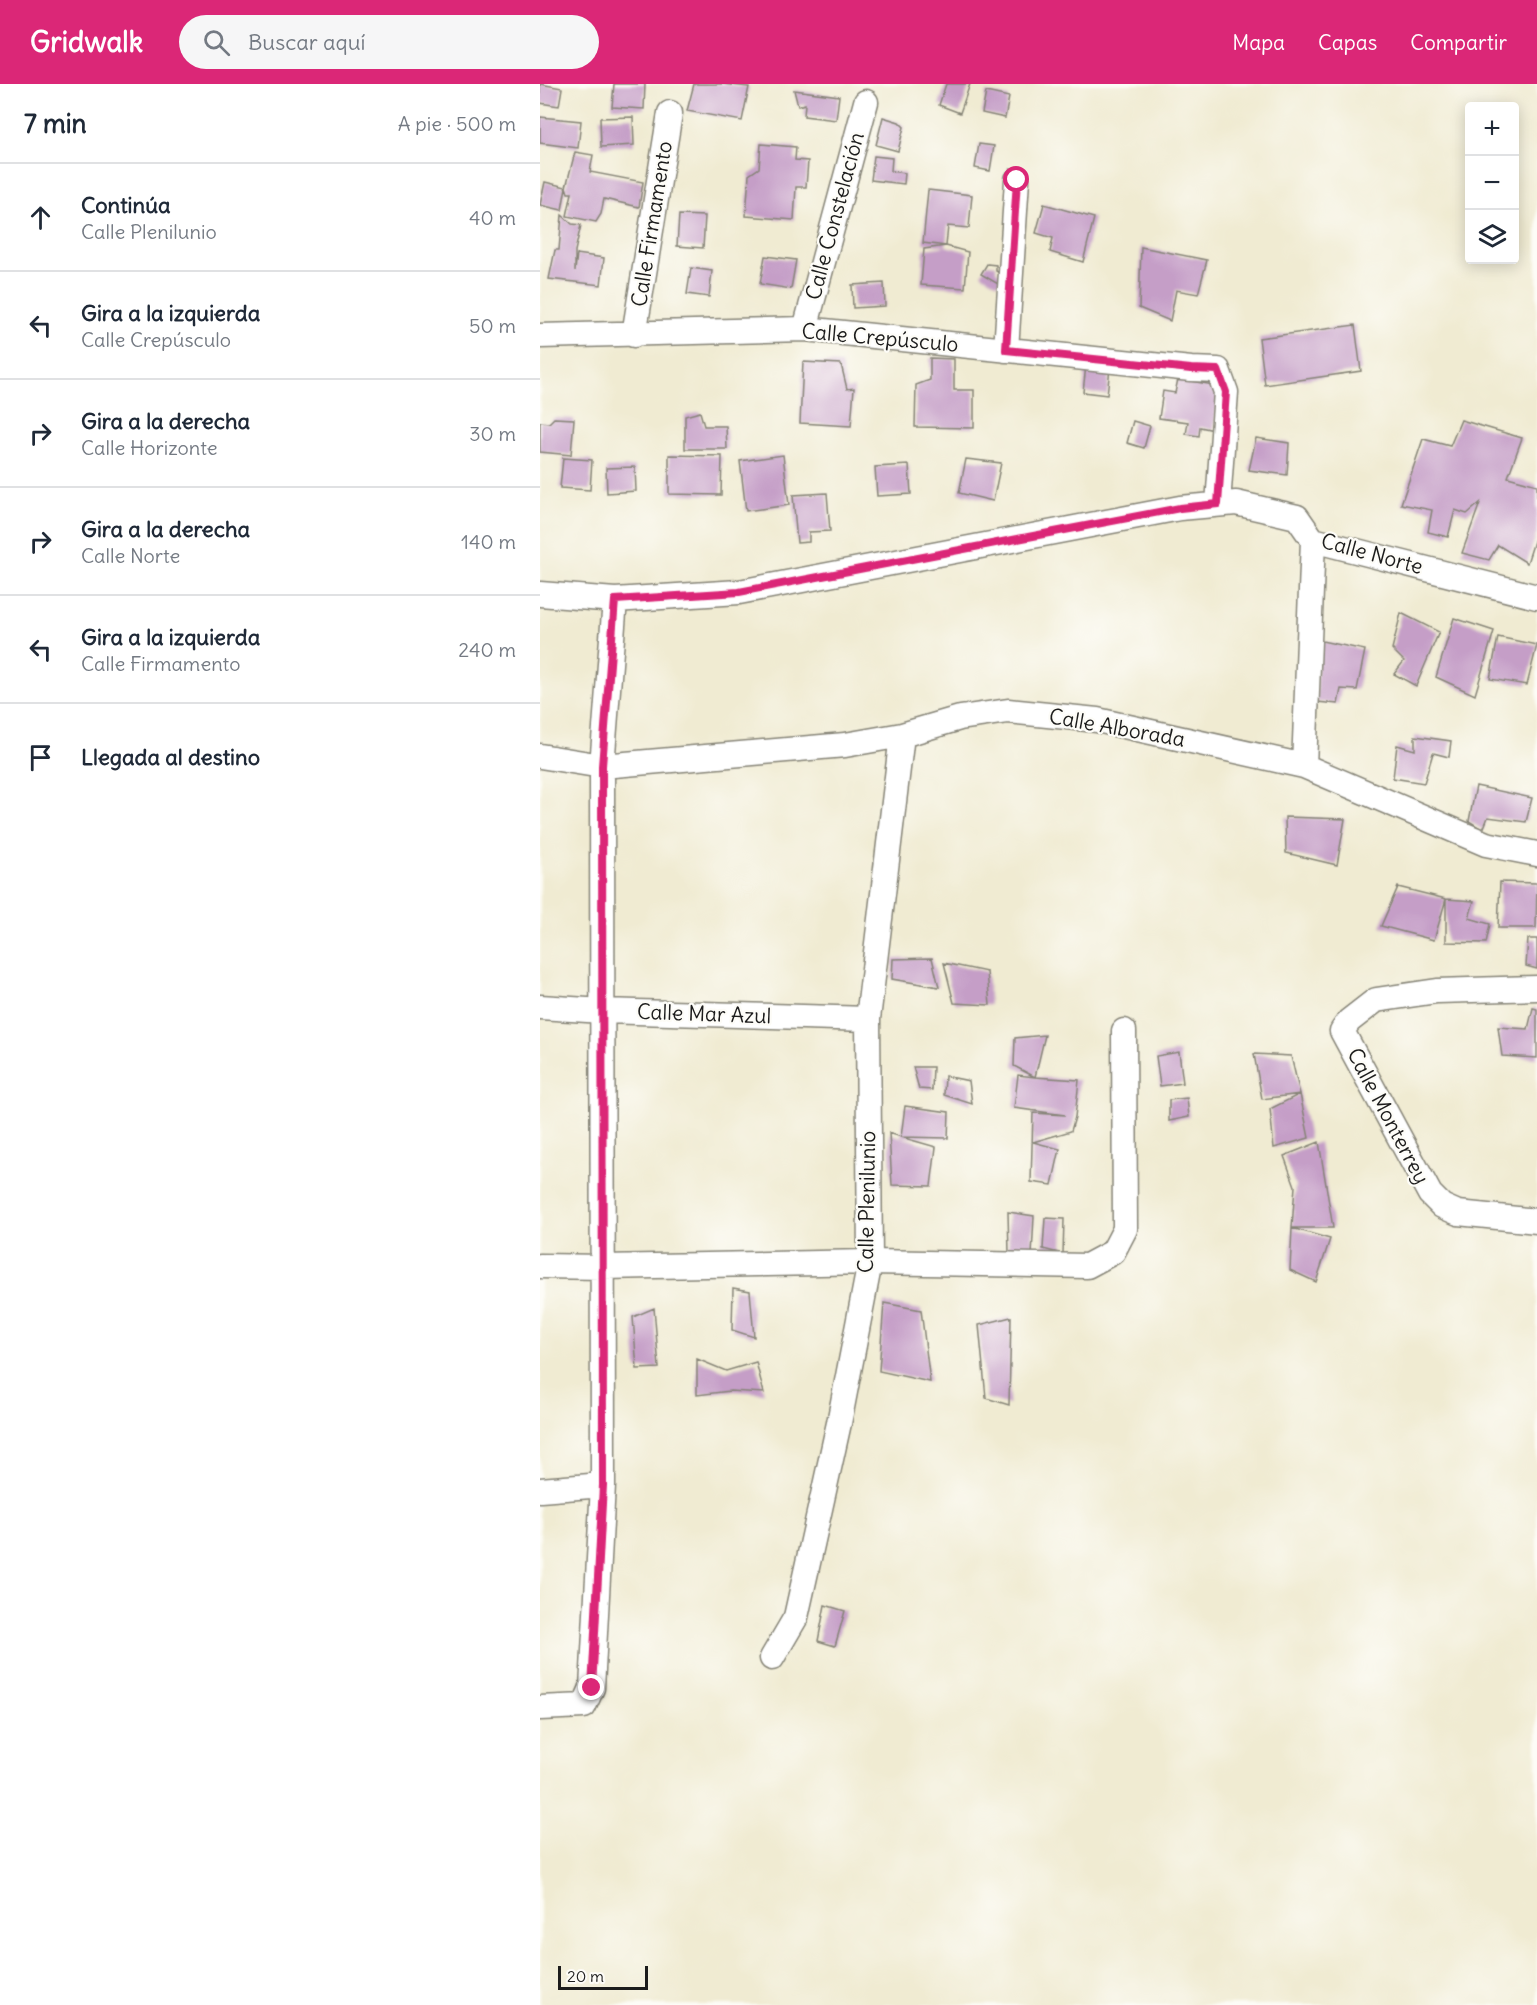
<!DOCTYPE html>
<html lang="es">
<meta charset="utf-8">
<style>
body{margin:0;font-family:Delius,sans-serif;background:#f6f6f7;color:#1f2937}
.controls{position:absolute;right:18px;top:18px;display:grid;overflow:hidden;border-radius:6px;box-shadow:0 3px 15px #0003}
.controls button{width:54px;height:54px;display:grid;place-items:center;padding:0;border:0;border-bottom:2px solid #e0e1e3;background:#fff;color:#1f2937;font:30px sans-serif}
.scale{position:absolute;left:18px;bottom:15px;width:90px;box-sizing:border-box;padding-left:6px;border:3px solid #1c1c1c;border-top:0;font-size:16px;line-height:21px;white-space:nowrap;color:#1c1c1c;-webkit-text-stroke:4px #fdfcf7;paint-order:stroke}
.stop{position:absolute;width:18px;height:18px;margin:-14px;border:4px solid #db2777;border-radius:50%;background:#fff}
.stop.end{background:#db2777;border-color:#fff;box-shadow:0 2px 6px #0008}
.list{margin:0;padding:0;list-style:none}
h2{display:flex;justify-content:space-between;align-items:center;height:78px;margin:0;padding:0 24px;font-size:26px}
h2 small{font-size:20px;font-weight:400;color:#747a83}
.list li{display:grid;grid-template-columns:39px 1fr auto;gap:18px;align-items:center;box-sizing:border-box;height:108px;padding:0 24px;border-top:2px solid #e0e1e3}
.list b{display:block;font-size:22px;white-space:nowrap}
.list p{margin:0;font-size:20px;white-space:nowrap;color:#747a83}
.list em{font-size:20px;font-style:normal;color:#747a83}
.icon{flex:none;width:33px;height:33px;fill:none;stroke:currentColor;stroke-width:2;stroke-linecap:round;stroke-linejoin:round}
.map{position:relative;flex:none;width:997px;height:1921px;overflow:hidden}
header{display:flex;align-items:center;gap:36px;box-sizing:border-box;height:84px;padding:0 30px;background:#db2777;color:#fff}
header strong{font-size:28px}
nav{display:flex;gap:33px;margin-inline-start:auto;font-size:21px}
.search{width:420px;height:54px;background:#f6f6f7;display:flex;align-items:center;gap:15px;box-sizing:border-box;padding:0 21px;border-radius:33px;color:#747a83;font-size:22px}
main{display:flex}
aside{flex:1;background:#fff}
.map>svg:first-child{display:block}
</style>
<header>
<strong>Gridwalk</strong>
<div class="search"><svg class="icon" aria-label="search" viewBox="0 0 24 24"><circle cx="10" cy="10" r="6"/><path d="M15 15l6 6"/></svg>Buscar aquí</div>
<nav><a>Mapa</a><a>Capas</a><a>Compartir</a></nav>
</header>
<main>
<aside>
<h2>7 min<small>A pie · 500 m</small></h2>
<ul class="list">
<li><svg class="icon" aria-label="ahead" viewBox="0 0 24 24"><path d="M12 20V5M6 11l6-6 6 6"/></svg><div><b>Continúa</b><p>Calle Plenilunio</p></div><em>40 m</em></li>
<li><svg class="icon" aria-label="left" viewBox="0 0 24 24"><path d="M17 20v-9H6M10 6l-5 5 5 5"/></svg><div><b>Gira a la izquierda</b><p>Calle Crepúsculo</p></div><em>50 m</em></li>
<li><svg class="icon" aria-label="right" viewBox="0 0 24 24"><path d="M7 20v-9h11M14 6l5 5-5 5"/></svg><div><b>Gira a la derecha</b><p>Calle Horizonte</p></div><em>30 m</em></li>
<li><svg class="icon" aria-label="right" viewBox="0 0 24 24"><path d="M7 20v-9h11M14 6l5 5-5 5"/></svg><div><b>Gira a la derecha</b><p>Calle Norte</p></div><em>140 m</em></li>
<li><svg class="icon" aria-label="left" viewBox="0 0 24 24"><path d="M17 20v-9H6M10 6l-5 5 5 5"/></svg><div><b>Gira a la izquierda</b><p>Calle Firmamento</p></div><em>240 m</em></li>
<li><svg class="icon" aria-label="arrive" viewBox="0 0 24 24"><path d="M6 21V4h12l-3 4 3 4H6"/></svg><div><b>Llegada al destino</b></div></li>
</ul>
</aside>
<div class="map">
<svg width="997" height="1921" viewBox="0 0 997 1921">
<rect width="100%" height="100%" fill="#fdfcf7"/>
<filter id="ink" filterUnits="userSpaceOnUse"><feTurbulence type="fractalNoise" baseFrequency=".0167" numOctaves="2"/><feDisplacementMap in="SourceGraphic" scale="12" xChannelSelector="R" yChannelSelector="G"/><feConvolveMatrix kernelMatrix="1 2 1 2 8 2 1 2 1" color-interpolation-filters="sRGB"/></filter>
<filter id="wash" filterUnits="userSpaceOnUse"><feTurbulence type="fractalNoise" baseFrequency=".008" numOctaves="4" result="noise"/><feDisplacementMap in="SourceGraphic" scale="24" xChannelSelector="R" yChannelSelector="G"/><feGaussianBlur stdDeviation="1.35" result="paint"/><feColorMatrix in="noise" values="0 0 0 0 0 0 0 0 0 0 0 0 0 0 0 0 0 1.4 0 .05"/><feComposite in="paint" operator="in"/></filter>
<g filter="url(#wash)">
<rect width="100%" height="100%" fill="#f0ebd2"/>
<g id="blocks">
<!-- building -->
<path fill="#c59ec7" d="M0 0 22 4 19 22 0 19Z
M74 0H105L104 25 72 23Z
M154 0H182L209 3 202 37 147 27Z
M406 0H430L420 29 399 21Z
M254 6 299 12 296 36 264 32 265 20 258 22Z
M446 8 469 13 465 34 442 29Z
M0 33 41 37 38 64 0 59Z
M93 33 94 61 61 63 60 34Z
M343 33 359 38 364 43 358 67 336 61Z
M221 60 256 63 255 76 268 77 266 103H256L254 136 206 132 209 91 219 84Z
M439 60 454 62 450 87 435 84Z
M35 68 53 71 50 88 103 98 99 123 64 115 61 130 56 138 27 132 32 109H28L26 103Z
M334 72 352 74 351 87 365 89 364 100 331 96Z
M5 98 26 103 22 126 0 121Z
M388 106 432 111 429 144 408 142 406 162 383 159Z
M504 120 554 134 543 178 510 168 513 154 496 149Z
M22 131 32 140 41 141 35 167V187L37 170 64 174 61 201 9 195 15 166H19Z
M139 131 165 132 163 164 137 162Z
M406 162 428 168 425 204 381 201 384 165Z
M601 163 667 176 658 210 636 206 630 237 599 224Z
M225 172 256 176 251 205 220 200Z
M447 180 456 181V187L463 191 458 200 441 190Z
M151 184 172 187 169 213 147 210Z
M344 199 345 222 313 224 312 201Z
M815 241 821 287 725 301 719 254Z
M390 274 414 275V306H434V344L375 343 376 301 390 296Z
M263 278 301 280 307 305 314 304 311 342 260 339Z
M546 281 570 284 567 311 543 308Z
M638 295 680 302 674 346 660 343 659 352 646 350 648 338 619 334 623 307 635 309Z
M160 328 164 342H186L187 365H145V332Z
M14 334 34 335 31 371 0 368V338L9 339Z
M921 336 982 354 968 393 997 401V448L987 479 958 461 949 476 922 469 940 419 927 430 915 426 908 453 888 448 892 426 861 420 883 355 910 362Z
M593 337 610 342 604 364 587 359Z
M716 354 749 359 747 391 709 386Z
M129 371 182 372 181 411 129 410Z
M243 371 249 421 206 427 200 377Z
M23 374 52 376 50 406 20 404Z
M426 375 461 379 453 417 419 409Z
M369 381 371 410 337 412 335 383Z
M95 383 96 407 67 409 66 384Z
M287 409 290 447 269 448V458L257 459 253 411Z
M861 529 899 548 876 602 854 590 864 577 852 565Z
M914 534 954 547 935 611 896 593Z
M958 553 997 561 987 601 950 595Z
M777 556 825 566 817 606 801 605 798 620 777 618Z
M875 652 911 657 909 673 893 669 884 699 853 694 857 661 875 666Z
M936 702 992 714 986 738 948 733 943 746 929 737Z
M745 733 805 735 797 781 746 769Z
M960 798 997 799 996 844H958Z
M858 803 906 815 934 817 929 834 950 840 946 859 906 858V815L894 856 841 842Z
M988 855H997V885L986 882Z
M392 874 399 903 352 895 353 875Z
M404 879 447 888 450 921 414 919Z
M993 924 997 925V974L962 972 958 943 988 945Z
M505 951 495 993 539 996 535 1033 531 1047 493 1058 520 1065 512 1101 491 1098 493 1029 525 1031 474 1024 478 991 495 993 474 982 475 954Z
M639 968 643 999 620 1002 616 972Z
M714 970 751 972 760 1010 722 1015Z
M373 983H393L392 1006 379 1005Z
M405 992 429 997 432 1020 404 1011Z
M760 1010 769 1054 734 1064 730 1025Z
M647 1014 649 1033 629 1037V1016Z
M365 1022 409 1028 408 1054 361 1053 396 1063 391 1102 352 1101 349 1049 361 1053Z
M779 1058 793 1144H752L790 1155 776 1198 750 1186 752 1144 755 1102 744 1072Z
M468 1128 494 1132 492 1171 469 1170Z
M505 1134 524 1135 523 1170 503 1165Z
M193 1204 210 1207 214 1253 192 1246Z
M344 1219 381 1226 390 1298 339 1287Z
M114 1224 119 1284 97 1285 93 1233Z
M471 1233 469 1321 446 1314 439 1241Z
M157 1275 186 1287 216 1278 224 1309 190 1307 157 1311Z
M285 1521 305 1527 295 1562 278 1557Z"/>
</g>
</g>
<g filter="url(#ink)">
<use href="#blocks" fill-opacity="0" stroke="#868477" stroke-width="1.5"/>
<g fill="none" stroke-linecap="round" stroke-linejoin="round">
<defs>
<path id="street" d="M265 245 326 18
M94 251 130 29
M0 252 265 245 651 285 678 286 686 308 678 420
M466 266 477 96
M0 510 75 516 199 508 640 424 696 419 757 433 773 456 997 513
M0 672 62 682 305 661 362 651 420 634 468 627 557 636 764 682 946 760 997 770
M764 682 773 456
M997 904 897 907 836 916 809 937 802 947 890 1110 902 1122 918 1129 997 1137
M0 923 63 927 328 935
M0 1182 63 1183 330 1178 547 1182 573 1168 585 1145 584 947
M0 1406 63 1401
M232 1574 256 1533 299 1339 330 1178 328 935 362 651
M0 1624 44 1622 52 1604 63 1401 62 682 75 516"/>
</defs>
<!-- street casing -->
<use href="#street" stroke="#868477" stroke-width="27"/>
<!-- street -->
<use href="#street" stroke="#fff" stroke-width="24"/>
</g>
</g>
<g fill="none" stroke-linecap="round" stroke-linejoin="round" filter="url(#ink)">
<!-- route -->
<path stroke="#db2777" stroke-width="8" d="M52 1604 63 1401 62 682 75 516 199 508 640 424 678 420 686 308 678 286 651 285 466 266 477 96"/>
</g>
<g text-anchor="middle" stroke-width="4.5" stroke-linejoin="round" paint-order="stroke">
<!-- street labels -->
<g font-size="21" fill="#1c1c1c" stroke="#fdfcf7">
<text transform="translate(295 132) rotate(-75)" y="7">Calle Constelación</text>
<text transform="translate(112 140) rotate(-81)" y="7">Calle Firmamento</text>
<text transform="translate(340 254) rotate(5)" y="7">Calle Crepúsculo</text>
<text transform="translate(832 470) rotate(15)" y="7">Calle Norte</text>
<text transform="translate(577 644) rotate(10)" y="7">Calle Alborada</text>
<text transform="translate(164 930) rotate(2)" y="7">Calle Mar Azul</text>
<text transform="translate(848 1032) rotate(62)" y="7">Calle Monterrey</text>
<text transform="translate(327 1118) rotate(-89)" y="7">Calle Plenilunio</text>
</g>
</g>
</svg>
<div class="controls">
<button>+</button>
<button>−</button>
<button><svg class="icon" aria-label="layers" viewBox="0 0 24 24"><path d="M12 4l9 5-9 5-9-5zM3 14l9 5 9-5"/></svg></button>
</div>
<div class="scale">20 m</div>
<div class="stop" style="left:477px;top:96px"></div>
<div class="stop end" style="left:52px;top:1604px"></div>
</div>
</main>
